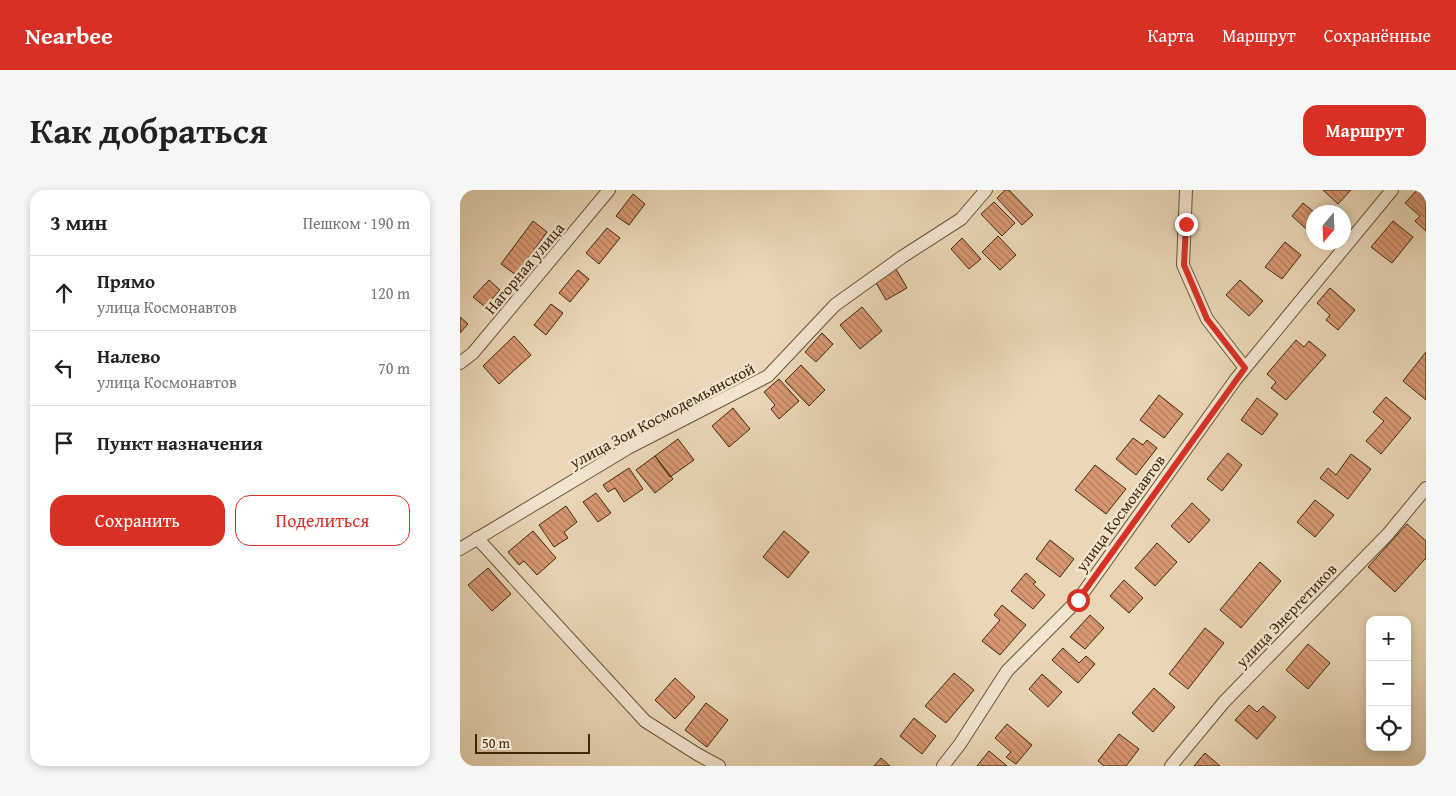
<!DOCTYPE html>
<html lang="ru">
<meta charset="utf-8">
<style>
body{margin:0;font-family:"Gentium Book Plus",serif;background:#f6f6f6;color:#222}
.controls{position:absolute;right:15px;bottom:15px;display:grid;overflow:hidden;border-radius:10px;box-shadow:0 2px 8px #0003}
.controls button{width:45px;height:45px;display:grid;place-items:center;padding:0;border:0;border-bottom:1px solid #e0e0e0;background:#fff;color:#222;font:25px sans-serif}
.compass{position:absolute;left:846px;top:15px;width:45px;height:45px;border-radius:50%;background:#fff;box-shadow:0 2px 8px #0003;rotate:199deg}
.scale{position:absolute;left:15px;bottom:12px;width:115px;box-sizing:border-box;padding-left:5px;border:2px solid #412809;border-top:0;font-size:14px;line-height:18px;white-space:nowrap;color:#412809;-webkit-text-stroke:4px #f1e5d0;paint-order:stroke}
.stop{position:absolute;width:15px;height:15px;margin:-11px;border:4px solid #d93025;border-radius:50%;background:#fff}
.stop.end{background:#d93025;border-color:#fff;box-shadow:0 1px 5px #0008}
.list{margin:0;padding:0;list-style:none}
h2{display:flex;justify-content:space-between;align-items:center;height:65px;margin:0;padding:0 20px;font-size:21px}
h2 small{font-size:16px;font-weight:400;color:#767676}
.list li{display:grid;grid-template-columns:32px 1fr auto;gap:15px;align-items:center;box-sizing:border-box;height:75px;padding:0 20px;border-top:1px solid #e0e0e0}
.list b{display:block;font-size:19px;white-space:nowrap}
.list p{margin:0;font-size:16px;white-space:nowrap;color:#767676}
.list em{font-size:16px;font-style:normal;color:#767676}
.actions{display:flex;gap:10px;padding:15px 20px}
.actions a{flex:1;padding:11px 0;border:1px solid #d93025;border-radius:15px;text-align:center;font-size:18px;color:#d93025}
.actions .main{background:#d93025;color:#fff}
.icon{flex:none;width:28px;height:28px;fill:none;stroke:currentColor;stroke-width:2;stroke-linecap:round;stroke-linejoin:round}
.map{position:relative;flex:none;width:966px;height:576px;overflow:hidden;border-radius:15px}
header{display:flex;align-items:center;gap:30px;box-sizing:border-box;height:70px;padding:0 25px;background:#d93025;color:#fff}
header strong{font-size:24px}
nav{display:flex;gap:28px;margin-inline-start:auto;font-size:18px}
.intro{display:flex;align-items:center;justify-content:space-between;box-sizing:border-box;height:120px;padding:0 30px}
h1{margin:0;font-size:35px}
.button{padding:12px 22px;border-radius:15px;background:#d93025;color:#fff;font-size:18px;font-weight:700}
main{display:flex;gap:30px;padding:0 30px}
aside{flex:1;background:#fff;border-radius:15px;box-shadow:0 2px 8px #0003}
.map>svg:first-child{display:block}
</style>
<header>
<strong>Nearbee</strong>
<nav><a>Карта</a><a>Маршрут</a><a>Сохранённые</a></nav>
</header>
<div class="intro"><h1>Как добраться</h1><a class="button">Маршрут</a></div>
<main>
<aside>
<h2>3 мин<small>Пешком · 190 m</small></h2>
<ul class="list">
<li><svg class="icon" aria-label="ahead" viewBox="0 0 24 24"><path d="M12 20V5M6 11l6-6 6 6"/></svg><div><b>Прямо</b><p>улица Космонавтов</p></div><em>120 m</em></li>
<li><svg class="icon" aria-label="left" viewBox="0 0 24 24"><path d="M17 20v-9H6M10 6l-5 5 5 5"/></svg><div><b>Налево</b><p>улица Космонавтов</p></div><em>70 m</em></li>
<li><svg class="icon" aria-label="arrive" viewBox="0 0 24 24"><path d="M6 21V4h12l-3 4 3 4H6"/></svg><div><b>Пункт назначения</b></div></li>
</ul>
<div class="actions"><a class="main">Сохранить</a><a>Поделиться</a></div>
</aside>
<div class="map">
<svg width="966" height="576" viewBox="0 0 966 576">
<defs>
<pattern id="building-back-hatch" width="6" height="6" patternUnits="userSpaceOnUse" patternTransform="scale(1.25)"><rect width="6" height="6" fill="#d89873"/><path d="M-1 5l2 2M0 0l6 6M5-1l2 2" fill="none" stroke="#b17c5d"/></pattern>
</defs>
<rect width="100%" height="100%" fill="#ead7b7"/>
<filter id="stains"><feTurbulence type="fractalNoise" baseFrequency=".004" numOctaves="4"/><feColorMatrix values="0 0 0 0 .2 0 0 0 0 .09 0 0 0 0 .02 0 0 0 .5 -.17"/></filter>
<radialGradient id="worn" r=".72"><stop offset=".6" stop-color="#630" stop-opacity="0"/><stop offset="1" stop-color="#630" stop-opacity=".3"/></radialGradient>
<!-- building -->
<path fill="url(#building-back-hatch)" stroke="#412809" d="M545 0H549L573 25 562 35 537 8Z
M863 0H891L878 14Z
M957 0 966 8V41L955 31 960 26 945 13Z
M173 4 185 14 169 35 156 26Z
M534 12 555 33 542 46 521 24Z
M843 13 854 22V46L832 26Z
M73 31 87 42 56 85 41 74Z
M933 31 953 47 932 73 911 57Z
M147 38 160 48 139 74 126 63Z
M538 46 556 65 540 80 522 62Z
M502 48 521 69 509 79 491 59Z
M825 52 841 65 822 89 805 77Z
M436 79 447 98 426 110 415 91Z
M118 80 129 89 110 112 99 103Z
M29 90 40 100 25 117 13 107Z
M780 90 803 111 789 126 766 105Z
M870 98 895 120 878 140 866 130 870 125 857 113Z
M91 114 103 123 86 145 74 135Z
M402 117 422 141 400 159 380 135Z
M0 127 8 134 0 143Z
M362 143 373 154 356 172 345 162Z
M54 146 71 165 39 194 23 176Z
M836 150 844 157 849 151 866 165 826 210 811 198 816 192 807 184Z
M966 162V210L943 191Z
M341 175 365 200 349 216 325 191Z
M319 189 339 211 319 229 311 219 315 215 304 202Z
M699 205 723 224 704 248 680 230Z
M926 207 951 228 921 264 906 251 924 231 913 222Z
M797 208 818 224 802 245 781 230Z
M273 218 290 239 269 257 252 236Z
M673 248 683 255 687 250 697 258 676 285 656 269Z
M218 249 234 270 210 287 195 266Z
M768 263 782 275 762 301 747 289Z
M891 264 911 279 888 309 860 288 868 278 876 285Z
M195 266 213 289 195 303 176 280Z
M635 275 666 299 646 324 615 300Z
M169 278 183 299 164 312 155 298 148 302 143 295Z
M136 303 151 323 138 332 123 312Z
M855 310 874 325 855 347 837 332Z
M732 313 750 330 729 353 711 336Z
M106 316 117 332 104 342 108 348 94 357 79 335Z
M947 334 966 351V368L935 402 908 377Z
M73 341 96 368 77 385 64 371 59 375 48 362Z
M324 341 349 362 328 388 303 367Z
M590 350 614 369 600 387 576 369Z
M697 353 717 372 695 396 675 378Z
M800 372 821 391 781 438 760 420Z
M28 378 51 404 32 421 8 395Z
M566 383 576 392 573 394 585 405 573 419 551 401Z
M664 390 683 408 669 423 650 406Z
M542 415 566 435 540 465 522 451 540 430 534 425Z
M630 425 644 438 625 459 610 447Z
M745 438 764 453 728 499 709 484Z
M848 454 870 473 848 499 826 480Z
M603 458 619 473 626 466 635 474 618 493 592 470Z
M494 483 514 500 486 533 465 516Z
M582 484 602 502 588 517 569 499Z
M215 488 235 507 215 529 195 510Z
M694 498 715 517 693 542 672 523Z
M246 513 268 530 247 557 225 540Z
M789 515 797 522 803 516 816 527 797 549 775 530Z
M454 528 476 546 462 564 440 546Z
M547 534 572 555 556 574 546 567 551 562 535 548Z
M659 544 679 559 666 576H644L638 571Z
M529 561 547 576H517Z
M745 563 760 576H734Z
M421 568 430 576H414Z"/>
<g fill="none" stroke-linecap="round" stroke-linejoin="round">
<defs>
<path id="minor" d="M726 0 723 75 747 129 785 178
M0 173 13 163 149 0
M17 348 185 531 237 564 259 576
M0 359 168 258 308 186 375 115 442 67 501 29 526 0
M483 576 500 554 547 481 618 410 776 189 932 0
M711 576 764 512 928 344 966 298"/>
</defs>
<!-- minor casing -->
<use href="#minor" stroke="#6b5434" stroke-width="14"/>
<!-- minor -->
<use href="#minor" stroke="#f1e5d0" stroke-width="12"/>
</g>
<g fill="none" stroke-linecap="round" stroke-linejoin="round">
<!-- route -->
<path stroke="#d93025" stroke-width="6" d="M618 410 785 178 747 129 724 75 726 34"/>
</g>
<g text-anchor="middle" stroke-width="5" stroke-linejoin="round" paint-order="stroke">
<!-- street labels -->
<g font-size="16" fill="#412809" stroke="#f1e5d0">
<text transform="translate(64 78) rotate(-50)" y="6">Нагорная улица</text>
<text transform="translate(202 225) rotate(-28)" y="6">улица Зои Космодемьянской</text>
<text transform="translate(660 323) rotate(-54)" y="6">улица Космонавтов</text>
<text transform="translate(826 425) rotate(-46)" y="6">улица Энергетиков</text>
</g>
</g>
<rect width="100%" height="100%" filter="url(#stains)"/>
<rect width="100%" height="100%" fill="url(#worn)"/>
</svg>
<div class="controls">
<button>+</button>
<button>−</button>
<button><svg class="icon" aria-label="locate" viewBox="0 0 24 24"><circle cx="12" cy="12" r="6"/><path d="M12 2v4M12 18v4M2 12h4M18 12h4"/></svg></button>
</div>
<svg class="compass" viewBox="-18 -18 36 36"><path d="M0-13l5 13h-10z" fill="#e53935"/><path d="M0 13l5-13h-10z" fill="#767676"/></svg>
<div class="scale">50 m</div>
<div class="stop" style="left:618px;top:410px"></div>
<div class="stop end" style="left:726px;top:34px"></div>
</div>
</main>
